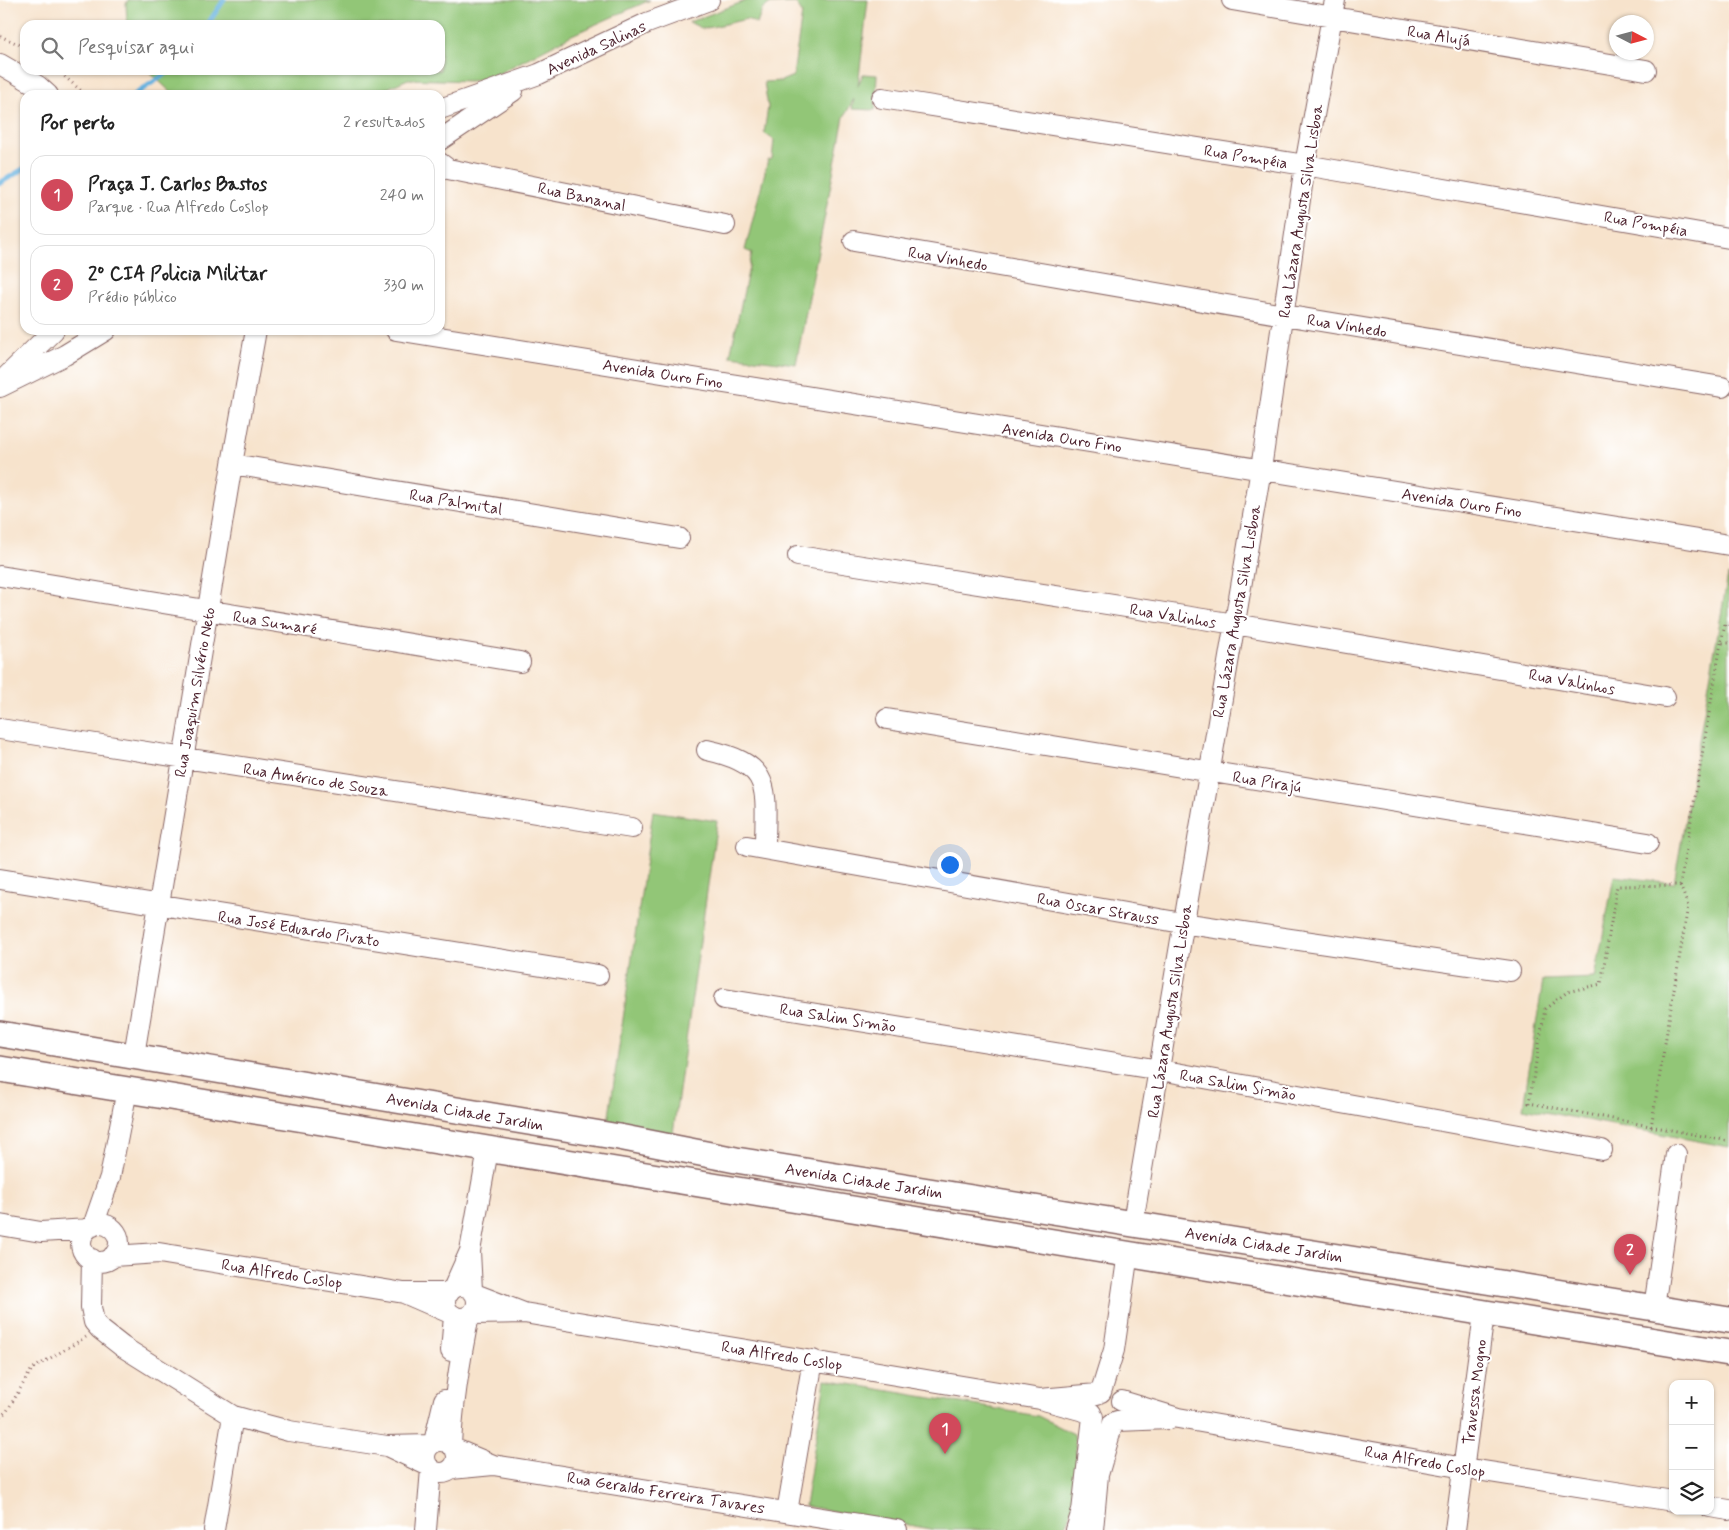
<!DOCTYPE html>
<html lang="pt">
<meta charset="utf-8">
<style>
body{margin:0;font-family:Mynerve,sans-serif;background:#f6f6f6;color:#222}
.controls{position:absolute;right:15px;bottom:15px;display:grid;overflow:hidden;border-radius:10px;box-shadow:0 1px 4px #0004}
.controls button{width:45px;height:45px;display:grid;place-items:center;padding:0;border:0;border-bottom:1px solid #e0e0e0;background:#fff;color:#222;font:25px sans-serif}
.compass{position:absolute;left:1609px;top:15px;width:45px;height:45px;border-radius:50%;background:#fff;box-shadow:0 1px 4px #0004;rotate:96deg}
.you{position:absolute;left:949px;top:864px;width:18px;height:18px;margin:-12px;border:4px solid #fff;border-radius:50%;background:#1a73e8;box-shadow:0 0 0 8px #1a73e833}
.badge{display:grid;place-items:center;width:32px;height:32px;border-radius:50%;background:#d1495b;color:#fff;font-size:16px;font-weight:700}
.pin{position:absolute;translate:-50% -41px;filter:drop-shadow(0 1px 2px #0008)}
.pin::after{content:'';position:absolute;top:26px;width:18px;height:15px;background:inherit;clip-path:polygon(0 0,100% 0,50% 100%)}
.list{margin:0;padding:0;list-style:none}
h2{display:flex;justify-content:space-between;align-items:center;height:65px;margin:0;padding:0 20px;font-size:21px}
h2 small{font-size:16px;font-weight:400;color:#767676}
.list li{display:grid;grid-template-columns:32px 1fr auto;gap:15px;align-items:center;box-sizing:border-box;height:80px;margin:0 10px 10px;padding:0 10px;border:1px solid #e0e0e0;border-radius:15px}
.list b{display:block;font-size:19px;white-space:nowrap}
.list p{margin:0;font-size:16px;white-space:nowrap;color:#767676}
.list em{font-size:16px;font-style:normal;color:#767676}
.icon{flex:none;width:28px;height:28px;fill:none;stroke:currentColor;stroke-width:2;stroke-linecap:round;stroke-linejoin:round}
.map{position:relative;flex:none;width:1729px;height:1530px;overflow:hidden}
.search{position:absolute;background:#fff;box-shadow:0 1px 4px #0004;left:20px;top:20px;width:425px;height:55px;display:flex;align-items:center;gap:12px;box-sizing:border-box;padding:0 18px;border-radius:15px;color:#767676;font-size:19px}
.panel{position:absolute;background:#fff;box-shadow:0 1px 4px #0004;left:20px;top:90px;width:425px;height:245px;border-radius:15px}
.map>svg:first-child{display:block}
</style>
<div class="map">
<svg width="1729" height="1530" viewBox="0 0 1729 1530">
<rect width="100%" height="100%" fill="#fff"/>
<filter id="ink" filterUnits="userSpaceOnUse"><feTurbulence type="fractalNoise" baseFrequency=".02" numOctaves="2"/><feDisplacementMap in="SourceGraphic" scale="10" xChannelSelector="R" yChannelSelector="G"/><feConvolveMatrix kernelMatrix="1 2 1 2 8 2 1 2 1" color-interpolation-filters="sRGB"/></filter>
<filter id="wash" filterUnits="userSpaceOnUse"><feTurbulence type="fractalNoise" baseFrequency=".0096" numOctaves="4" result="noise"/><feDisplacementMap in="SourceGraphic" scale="20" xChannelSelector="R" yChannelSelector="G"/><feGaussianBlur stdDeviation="1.12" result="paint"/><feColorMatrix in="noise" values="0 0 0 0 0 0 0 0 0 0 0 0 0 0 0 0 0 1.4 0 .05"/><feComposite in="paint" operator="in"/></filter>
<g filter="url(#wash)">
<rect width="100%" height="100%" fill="#f7e3cc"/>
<!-- green -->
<path fill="#92c677" stroke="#6e7251" d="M128 0H650L572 35 488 79 469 81 408 79 372 95H174L147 70H440V25H127L126 4Z
M748 0H868L858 86 863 74 877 75 875 110 852 109 854 99 844 117 796 364 730 356 752 253 745 250 768 160 772 159 774 140 764 133 768 107 764 82 781 81 793 76 802 13 796 3 769 4 762 10 757 24 747 19 703 29 689 22Z
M1728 575H1729V1147L1523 1108 1543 980 1595 978 1614 876 1674 883Z
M653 811 717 821 673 1133 608 1123Z
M825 1380 1038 1416 1074 1434C1079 1473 1081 1494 1063 1530H936L805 1506Z"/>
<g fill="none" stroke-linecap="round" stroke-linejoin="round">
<!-- stream -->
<path stroke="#67b3e0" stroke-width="5" d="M207 25 224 0
M134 95 171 70
M0 183 25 168"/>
</g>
</g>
<g filter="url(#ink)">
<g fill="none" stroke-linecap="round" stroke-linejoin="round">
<defs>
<path id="minor" d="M1232 0 1646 70
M0 64 38 86 48 95
M882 98 1305 165 1729 238
M440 109 539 74 647 23 709 0
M440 140 513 91
M440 163 448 169 725 225
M854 241 1284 315 1722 387
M396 330 1729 545
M4 379 54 330
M0 387 65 355 106 330
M232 464 679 538
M798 556 1235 624 1665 697
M0 576 520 662
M887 719 1648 843
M0 729 632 828
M707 750C776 765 765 790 765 849
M747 846 1182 923 1510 971
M0 879 598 975
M724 999 1160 1070 1602 1150
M134 1055 232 464 256 330
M1133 1222 1261 469 1305 165 1335 0
M81 1243a19 19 0 1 1 38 0a19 19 0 1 1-38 0Z
M0 1225 41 1232 88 1229
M93 1226 110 1177 127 1090
M470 1251 488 1150
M113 1256 159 1253 404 1293
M92 1259 91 1307 94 1322 100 1329 123 1347 233 1416 289 1431 387 1446
M445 1302a16 16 0 1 1 32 0a16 16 0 1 1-32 0Z
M453 1289 470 1251 472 1290
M449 1293H404L450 1313
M1654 1308 1676 1154
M524 1313 1040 1399
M473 1314 524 1313 475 1294
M451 1351 454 1316
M1101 1392 1114 1350 1128 1253
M1122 1401 1178 1418 1464 1468 1673 1501
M1091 1413 1040 1399 1097 1394
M1117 1421 1169 1419
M425 1457a16 16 0 1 1 32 0a16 16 0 1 1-32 0Z
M434 1442 444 1400
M451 1445C453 1401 460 1359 469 1316
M427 1465 387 1446 430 1445
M493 1465 897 1530
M451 1469 493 1465 455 1449
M1710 1507 1729 1510
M787 1512 813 1360
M214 1530 233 1416
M426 1530 431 1469
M1076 1530 1082 1511 1093 1417
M1093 1530 1098 1475 1113 1423
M1455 1530 1484 1314"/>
<path id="major" d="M0 1034 619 1137 736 1160 1729 1320
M0 1069 1729 1353"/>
</defs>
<!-- minor casing -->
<use href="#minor" stroke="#876463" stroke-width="22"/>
<!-- major casing -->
<use href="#major" stroke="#876463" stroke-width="28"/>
<!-- path -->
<path stroke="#876463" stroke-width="3" stroke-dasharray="1 4" stroke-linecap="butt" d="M0 36 25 47
M57 70 86 95
M412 95 431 93
M1729 624H1725L1721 643H1729
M1721 643 1680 885 1617 886 1601 984 1567 992 1545 1009 1529 1103 1729 1141
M1651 1127 1688 906 1680 885
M0 1417 7 1411 32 1369 86 1337"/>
<!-- minor -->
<use href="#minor" stroke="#fff" stroke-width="20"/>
<!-- major -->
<use href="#major" stroke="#fff" stroke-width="25"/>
</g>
</g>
<g text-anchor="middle" stroke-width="4" stroke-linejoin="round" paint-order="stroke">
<!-- street labels -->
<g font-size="16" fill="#4a1f2b" stroke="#fff">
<text transform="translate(1439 35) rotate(9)" y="6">Rua Alujá</text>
<text transform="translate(596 47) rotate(-25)" y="6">Avenida Salinas</text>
<text transform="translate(1246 156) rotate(9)" y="6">Rua Pompéia</text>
<text transform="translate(582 196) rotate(12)" y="6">Rua Bananal</text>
<text transform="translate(1300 211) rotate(-81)" y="6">Rua Lázara Augusta Silva Lisboa</text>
<text transform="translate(1646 223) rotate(10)" y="6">Rua Pompéia</text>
<text transform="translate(948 258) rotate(10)" y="6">Rua Vinhedo</text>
<text transform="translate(1347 325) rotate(9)" y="6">Rua Vinhedo</text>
<text transform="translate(663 373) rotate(9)" y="6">Avenida Ouro Fino</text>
<text transform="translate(1062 437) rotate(9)" y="6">Avenida Ouro Fino</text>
<text transform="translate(456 501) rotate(9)" y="6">Rua Palmital</text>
<text transform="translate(1462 502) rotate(9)" y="6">Avenida Ouro Fino</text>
<text transform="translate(1236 611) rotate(-80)" y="6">Rua Lázara Augusta Silva Lisboa</text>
<text transform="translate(1173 615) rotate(9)" y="6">Rua Valinhos</text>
<text transform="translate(275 622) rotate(9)" y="6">Rua Sumaré</text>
<text transform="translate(1572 681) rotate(10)" y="6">Rua Valinhos</text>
<text transform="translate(194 692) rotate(-80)" y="6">Rua Joaquim Silvério Neto</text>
<text transform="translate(316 779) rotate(9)" y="6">Rua Américo de Souza</text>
<text transform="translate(1267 781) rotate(9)" y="6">Rua Pirajú</text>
<text transform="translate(1098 908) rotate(10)" y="6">Rua Oscar Strauss</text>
<text transform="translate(299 928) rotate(9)" y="6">Rua José Eduardo Pivato</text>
<text transform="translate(1169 1011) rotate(-81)" y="6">Rua Lázara Augusta Silva Lisboa</text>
<text transform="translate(838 1017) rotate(9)" y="6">Rua Salim Simão</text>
<text transform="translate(1238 1084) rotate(10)" y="6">Rua Salim Simão</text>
<text transform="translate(465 1111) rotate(10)" y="6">Avenida Cidade Jardim</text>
<text transform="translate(864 1180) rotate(9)" y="6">Avenida Cidade Jardim</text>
<text transform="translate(1264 1244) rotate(9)" y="6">Avenida Cidade Jardim</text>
<text transform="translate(282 1273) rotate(9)" y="6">Rua Alfredo Coslop</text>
<text transform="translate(782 1355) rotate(9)" y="6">Rua Alfredo Coslop</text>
<text transform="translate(1474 1392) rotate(-83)" y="6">Travessa Mogno</text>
<text transform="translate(1425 1461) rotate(10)" y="6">Rua Alfredo Coslop</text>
<text transform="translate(666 1492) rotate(9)" y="6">Rua Geraldo Ferreira Tavares</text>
</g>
</g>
</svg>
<div class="controls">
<button>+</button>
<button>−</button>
<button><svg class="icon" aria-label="layers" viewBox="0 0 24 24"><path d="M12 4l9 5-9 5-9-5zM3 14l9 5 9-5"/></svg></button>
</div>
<svg class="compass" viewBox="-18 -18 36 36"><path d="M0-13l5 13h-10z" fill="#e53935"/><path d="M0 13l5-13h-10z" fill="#767676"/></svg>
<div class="you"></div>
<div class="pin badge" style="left:945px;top:1454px">1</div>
<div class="pin badge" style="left:1630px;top:1275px">2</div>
<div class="search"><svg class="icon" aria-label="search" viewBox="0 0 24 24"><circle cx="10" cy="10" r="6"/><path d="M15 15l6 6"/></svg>Pesquisar aqui</div>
<section class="panel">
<h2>Por perto<small>2 resultados</small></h2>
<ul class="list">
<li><span class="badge">1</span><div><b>Praça J. Carlos Bastos</b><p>Parque · Rua Alfredo Coslop</p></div><em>240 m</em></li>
<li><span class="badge">2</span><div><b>2º CIA Policia Militar</b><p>Prédio público</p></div><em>330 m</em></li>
</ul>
</section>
</div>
